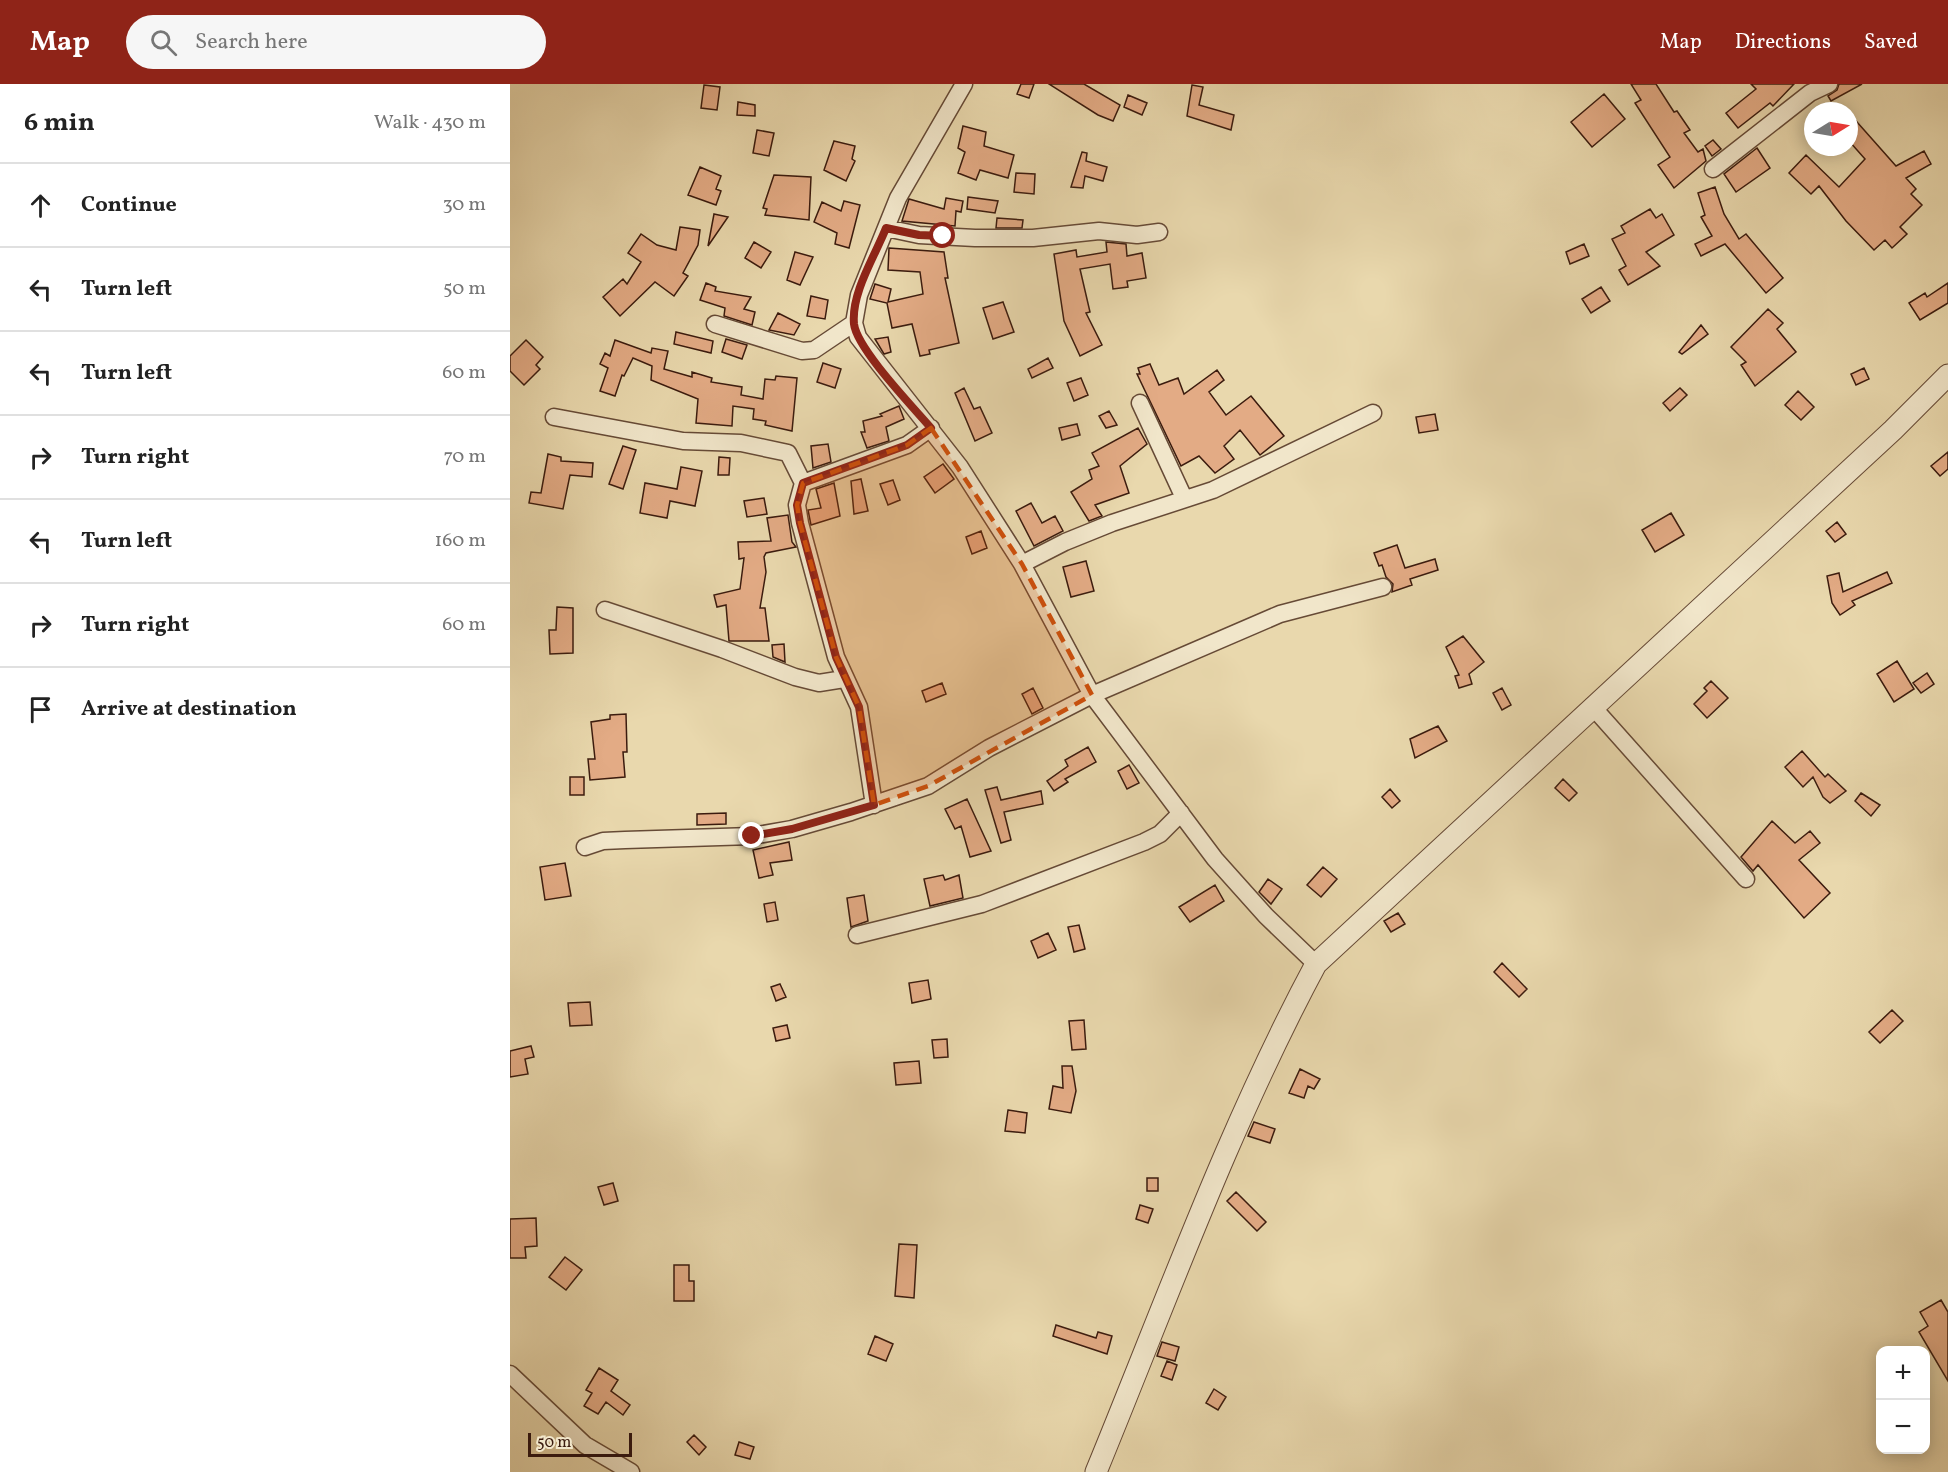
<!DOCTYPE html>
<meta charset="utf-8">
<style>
body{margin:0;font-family:Vollkorn,serif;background:#f6f6f6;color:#222}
.controls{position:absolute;right:18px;bottom:18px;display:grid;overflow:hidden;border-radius:12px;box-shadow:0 3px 15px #0003}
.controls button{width:54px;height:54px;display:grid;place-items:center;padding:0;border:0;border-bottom:2px solid #e0e0e0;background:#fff;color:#222;font:30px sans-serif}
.compass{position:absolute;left:1294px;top:18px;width:54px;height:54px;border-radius:50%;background:#fff;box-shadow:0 3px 15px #0003;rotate:79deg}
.scale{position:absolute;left:18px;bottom:15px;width:104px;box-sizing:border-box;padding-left:6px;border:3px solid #3b1b0e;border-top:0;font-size:16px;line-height:21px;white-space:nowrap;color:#3b1b0e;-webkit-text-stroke:4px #f1e6ca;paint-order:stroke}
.stop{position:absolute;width:18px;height:18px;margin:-14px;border:4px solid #8f2418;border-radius:50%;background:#fff}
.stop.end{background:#8f2418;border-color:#fff;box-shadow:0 2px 6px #0008}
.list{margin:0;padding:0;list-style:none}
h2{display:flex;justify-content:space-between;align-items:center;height:78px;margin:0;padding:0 24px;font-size:26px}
h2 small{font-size:20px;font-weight:400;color:#767676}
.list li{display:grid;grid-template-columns:39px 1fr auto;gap:18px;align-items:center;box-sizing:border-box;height:84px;padding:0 24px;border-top:2px solid #e0e0e0}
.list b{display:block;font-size:22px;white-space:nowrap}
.list em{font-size:20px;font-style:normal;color:#767676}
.icon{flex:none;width:33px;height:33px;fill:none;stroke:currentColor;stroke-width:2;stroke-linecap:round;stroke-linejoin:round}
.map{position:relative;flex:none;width:1438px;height:1388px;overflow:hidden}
header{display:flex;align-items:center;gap:36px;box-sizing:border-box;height:84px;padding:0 30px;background:#8f2418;color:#fff}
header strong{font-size:28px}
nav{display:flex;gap:33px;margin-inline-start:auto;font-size:21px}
.search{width:420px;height:54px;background:#f6f6f6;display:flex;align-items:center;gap:15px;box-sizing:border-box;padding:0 21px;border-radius:33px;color:#767676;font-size:22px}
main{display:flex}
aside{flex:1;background:#fff}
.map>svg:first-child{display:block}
</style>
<header>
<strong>Map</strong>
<div class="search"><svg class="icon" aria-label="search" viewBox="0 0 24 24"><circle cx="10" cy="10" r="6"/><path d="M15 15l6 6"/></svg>Search here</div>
<nav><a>Map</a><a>Directions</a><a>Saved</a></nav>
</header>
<main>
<aside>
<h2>6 min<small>Walk · 430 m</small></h2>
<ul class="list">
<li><svg class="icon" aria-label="ahead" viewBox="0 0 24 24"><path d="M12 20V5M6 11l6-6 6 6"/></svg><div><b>Continue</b></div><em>30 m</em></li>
<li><svg class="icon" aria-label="left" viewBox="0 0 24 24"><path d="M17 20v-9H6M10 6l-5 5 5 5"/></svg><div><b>Turn left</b></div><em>50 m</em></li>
<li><svg class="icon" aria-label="left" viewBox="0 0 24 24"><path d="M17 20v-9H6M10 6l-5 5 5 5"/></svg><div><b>Turn left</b></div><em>60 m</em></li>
<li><svg class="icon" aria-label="right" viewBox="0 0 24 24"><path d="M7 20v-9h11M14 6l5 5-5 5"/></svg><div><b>Turn right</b></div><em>70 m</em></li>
<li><svg class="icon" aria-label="left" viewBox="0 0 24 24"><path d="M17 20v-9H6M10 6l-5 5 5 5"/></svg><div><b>Turn left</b></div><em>160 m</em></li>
<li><svg class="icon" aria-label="right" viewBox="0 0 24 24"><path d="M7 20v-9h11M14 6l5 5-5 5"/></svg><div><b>Turn right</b></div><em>60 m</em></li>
<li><svg class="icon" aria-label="arrive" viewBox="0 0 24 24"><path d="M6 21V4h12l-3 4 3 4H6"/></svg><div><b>Arrive at destination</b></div></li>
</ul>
</aside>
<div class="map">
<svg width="1438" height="1388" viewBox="0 0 1438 1388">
<rect width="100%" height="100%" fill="#e9d8ad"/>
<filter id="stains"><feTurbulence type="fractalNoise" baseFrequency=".00333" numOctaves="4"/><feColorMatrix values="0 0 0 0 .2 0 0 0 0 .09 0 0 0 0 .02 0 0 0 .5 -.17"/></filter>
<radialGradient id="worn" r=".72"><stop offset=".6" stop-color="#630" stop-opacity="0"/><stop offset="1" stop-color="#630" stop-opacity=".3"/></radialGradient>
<!-- building -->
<path fill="#e3ab85" stroke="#3b1b0e" stroke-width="1.5" d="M511 0H524L519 14 507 10Z
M539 0H574L610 21 603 37 588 31Z
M1121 0H1146L1164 28 1167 27 1180 46 1174 49 1188 68 1193 65 1196 77 1164 104 1148 81 1160 73 1125 19 1131 16Z
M1241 0H1284L1263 22 1260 19 1228 44 1216 29 1246 5Z
M1329 0H1352L1321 17 1318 12 1327 6Z
M194 1 210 3 207 26 191 24Z
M682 1 693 3 689 21 724 31 721 46 677 32Z
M1094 10 1115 35 1082 63 1061 38Z
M618 11 637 19 632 31 614 23Z
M228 18 245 21V32L227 31Z
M1339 29 1386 82 1414 67 1421 80 1396 94 1406 105 1401 110 1412 121 1390 143 1397 150 1382 164 1375 156 1364 166 1336 137 1309 102 1301 110 1279 89 1296 71 1329 103 1355 75 1339 57Z
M453 42 476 48 474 62 504 71 498 94 470 86 466 96 448 89 455 68 448 64Z
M247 46 264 49 259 72 243 69Z
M1203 56 1211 65 1202 72 1195 62Z
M324 57 345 62 342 75 345 77 336 97 314 86Z
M1247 64 1260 84 1226 108 1214 90Z
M572 68 577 69 576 77 597 83 593 97 575 92 573 104 561 103Z
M190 83 211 92 206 105 211 107 206 121 178 111Z
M506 89 525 90 524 110 504 108Z
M264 91 301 93 299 136 255 131 257 125 253 124Z
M1205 103 1214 130 1229 155 1236 150 1273 194 1256 209 1215 160 1191 172 1185 160 1202 152 1191 133 1195 131 1188 109Z
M458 113 488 117 485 129 457 125Z
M436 114 453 117 451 128 446 127 445 142 392 137 399 115 434 125Z
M334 117 350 121 339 164 325 160 327 149 304 138 312 118 331 127Z
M1140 125 1146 134 1152 130 1164 151 1136 168 1150 182 1118 201 1109 186 1116 182 1102 155 1115 149 1111 142Z
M204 130 218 133 198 162Z
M487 134 513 136 512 144H486Z
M170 143 190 146 188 161 173 189 178 192 164 212 145 198 110 232 93 213 113 195 117 200 131 178 118 169 131 150 147 161 166 166Z
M244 158 261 168 251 184 235 174Z
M596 158 616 160 617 172 632 169 636 194 617 197 618 203 603 205 600 180 570 185 580 228 576 229 592 261 570 272 554 237 544 170 566 166 567 173 597 168Z
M1074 160 1079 172 1060 180 1056 168Z
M379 164 434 168 438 194H435L449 259 419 266 420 270 410 272 402 240 382 244 377 219 360 215 365 200 381 205 378 218 413 210 410 188 378 186Z
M285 168 303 173 290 201 277 196Z
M196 199 206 203 205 207 241 213 234 225 245 228 242 241 214 232 215 224 190 216Z
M1438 199V219L1410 236 1399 219 1415 209 1417 213Z
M1091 203 1100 217 1081 229 1072 215Z
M301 212 318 216 315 235 297 232Z
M493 218 504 248 483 255 473 224Z
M1258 225 1273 239 1267 245 1286 268 1245 302 1231 281 1236 278 1221 263Z
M268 229 290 240 284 251 259 246Z
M1191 241 1198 250 1172 270 1169 268Z
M166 248 203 257 201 269 164 260Z
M378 253 381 268 374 270 365 255Z
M216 255 237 261 232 275 212 268Z
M16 256 33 273 26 281 30 285 14 301 0 287V272Z
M105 256 141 269 142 264 158 267 154 285 182 293V288L202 294 201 298 232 303 231 311 253 315 255 295 265 296 266 292 287 294 282 347 255 341 256 337 243 335 244 325 223 322 222 342 186 339 188 315 141 296 142 282 123 274 114 292 112 291 105 312 90 307 98 284 90 280 95 269 100 272Z
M538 274 543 284 522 294 518 285Z
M313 279 331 285 325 304 307 298Z
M640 280 649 301 668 294 674 310 707 286 714 296 699 308 716 331 741 312 774 352 750 371 730 346 714 362 724 375 705 389 689 372 671 382 627 290H630L628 284Z
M1354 284 1359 295 1346 301 1341 290Z
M571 294 578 311 564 317 557 299Z
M454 304 464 325 470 323 482 349 465 357 445 309Z
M1170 304 1177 311 1160 327 1153 319Z
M1288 307 1304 323 1291 336 1275 321Z
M389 322 394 335 376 343 379 357 357 364 351 348H355L353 337 372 332 370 330Z
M599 327 607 341 596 344 589 332Z
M925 330 928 346 909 349 906 333Z
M567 340 570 351 552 356 549 344Z
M628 344 637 360 610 382 619 409 585 421 592 432 579 437 561 408 582 395 579 386 589 382 582 369Z
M318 360 321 378 303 384 301 362Z
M113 362 126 366 113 405 99 400Z
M1438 368V385L1430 392 1421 382Z
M38 370 51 373V377L83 379 82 393 60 391 53 425 19 419 21 408 31 409Z
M209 373 220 374 219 391H208Z
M433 380 444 395 425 409 414 393Z
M171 383 192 387 185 422 160 417 157 434 130 429 135 399 167 405Z
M351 395 358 427 344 430 341 397Z
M383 396 390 416 378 421 370 400Z
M324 399 330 432 301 441 298 426 311 424 306 405Z
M254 414 257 430 237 433 234 417Z
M521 419 532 439 545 432 553 447 524 462 506 427Z
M1161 429 1174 451 1145 468 1132 446Z
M278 431 282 458 286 463 256 469 254 473 256 488 250 524H255L259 557H219L216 521 207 523 204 511 230 505 234 474 229 475 228 458 261 457 257 434Z
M1327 438 1336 450 1325 458 1316 447Z
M471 447 477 464 462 470 456 453Z
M887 461 895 484 925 475 928 486 900 495 902 501 882 508 883 500 876 493 872 481 869 482 864 469Z
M576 477 584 507 561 513 553 483Z
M1377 488 1382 499 1342 517 1345 521 1330 531 1322 519 1317 492 1329 489 1333 508Z
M47 523 63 524V569L40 570 39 546H46Z
M953 552 974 578 959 590 962 600 949 604 945 592 949 591 936 563Z
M274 560 275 578 263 573 262 561Z
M1387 577 1404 605 1384 618 1367 590Z
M1417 589 1424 600 1411 609 1403 599Z
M1201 597 1218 614 1197 634 1184 620 1197 607 1194 604Z
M432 599 436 610 416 618 412 607Z
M523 604 533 624 522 630 512 610Z
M992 604 1001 621 992 626 983 609Z
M116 630 117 668H113L115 693 80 696 78 675H85L81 638 100 635V631Z
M928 642 937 657 905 674 900 655Z
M578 663 586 678 555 695 558 698 544 707 537 697 558 682 555 676Z
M1292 667 1315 693 1318 690 1336 707 1320 719 1313 713 1303 693 1293 703 1275 683Z
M619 681 629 699 617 705 608 687Z
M60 693H74V711H60Z
M1053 695 1067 709 1059 717 1045 704Z
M487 703 491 716 531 707 533 720 494 728 501 756 491 759 475 706Z
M880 705 890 717 882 724 872 713Z
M1351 709 1370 721 1361 732 1345 717Z
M457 715 481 767 460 773 451 742 445 745 435 725Z
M216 729V740L187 741V730Z
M1262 737 1285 759 1300 747 1310 759 1289 776 1320 809 1294 834 1248 781 1243 787 1231 773Z
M279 758 282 776 260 779 263 791 249 794 243 766Z
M55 779 61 812 35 816 30 783Z
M813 783 827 795 811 813 797 801Z
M433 791 435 796 449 791 453 814 420 822 414 795Z
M758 795 772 805 761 820 749 808Z
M705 801 714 817 680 838 669 823Z
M354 811 358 837 341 843 337 814Z
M265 818 268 836 257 838 254 820Z
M888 829 895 840 881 848 874 837Z
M569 841 575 865 564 868 558 843Z
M538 849 546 866 528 874 521 857Z
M992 879 1017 905 1009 913 984 888Z
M418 896 421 915 402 919 399 899Z
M270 900 276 913 266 917 261 903Z
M80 918 82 941 60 942 58 919Z
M1382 926 1393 937 1370 959 1359 948Z
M574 936 576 965 562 966 559 937Z
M277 941 280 954 266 957 263 944Z
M437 955 438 973 424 974 422 956Z
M21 962 24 973 15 975 18 990 0 993V967Z
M409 977 411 999 386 1001 384 979Z
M552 982H562L566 1007 561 1029 539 1025 543 1002 553 1004Z
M790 985 810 995 804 1005 798 1002 794 1014 779 1009Z
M498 1026 517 1029 515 1049 495 1047Z
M744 1038 765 1045 760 1059 738 1052Z
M637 1094H648V1107H637Z
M103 1099 108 1117 94 1121 88 1103Z
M726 1108 756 1138 747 1147 717 1117Z
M630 1121 643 1125 638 1139 626 1135Z
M26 1134 27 1162 15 1163 16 1174H0V1135Z
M389 1160 407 1161 404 1214 385 1212Z
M55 1173 72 1186 56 1206 39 1193Z
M164 1181H179V1197H184V1217H164Z
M1431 1216 1438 1228V1297L1409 1248 1418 1242 1410 1228Z
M546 1241 586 1254 588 1248 602 1252 597 1270 543 1252Z
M365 1252 383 1260 376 1277 358 1270Z
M652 1258 669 1263 665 1277 647 1272Z
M657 1277 667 1281 662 1296 651 1292Z
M89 1284 108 1296 101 1307 120 1321 113 1331 96 1318 88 1330 74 1322 82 1309 76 1306Z
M704 1305 716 1313 708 1326 696 1319Z
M184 1351 196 1363 189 1371 177 1358Z
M229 1358 244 1363 240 1375 225 1371Z"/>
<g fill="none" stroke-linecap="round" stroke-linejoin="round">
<defs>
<path id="minor" d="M454 0 388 114 349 211 344 239 348 253 450 383 512 480 582 611 705 775 756 832 806 880
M1203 85 1300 9 1319 0
M376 144 409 151 465 154H523L589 147 627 151 649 148
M205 240 292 267 304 266 344 239
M630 319 674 414
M44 333 173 357 231 359 278 369 293 399 287 421 290 439 326 573 349 623 364 721
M293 399 397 361 421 344
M512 480 555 458 602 439 703 406 863 329
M95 526 212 565 285 593 309 599 334 595
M1082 622 1236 795
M75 763 93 757 115 756 242 752 282 745 341 728 418 702 479 664 582 611 770 530 873 503
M347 851 472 820 634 758 650 750 671 729
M0 1290 75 1361 121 1388"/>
<path id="tertiary" d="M586 1388C656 1218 719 1042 806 880L1383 346 1438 291"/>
</defs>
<!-- minor casing -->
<use href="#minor" stroke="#664a36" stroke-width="19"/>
<!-- tertiary casing -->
<use href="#tertiary" stroke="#664a36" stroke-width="23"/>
<!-- minor -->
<use href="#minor" stroke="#f1e6ca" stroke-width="16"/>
<!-- tertiary -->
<use href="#tertiary" stroke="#f1e6ca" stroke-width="21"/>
</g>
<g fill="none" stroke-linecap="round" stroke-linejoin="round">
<!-- route -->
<path stroke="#8f2418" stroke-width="8" d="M242 752 282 745 364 721 349 623 326 573 290 439 287 421 293 399 397 361 421 344C403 323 347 265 344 240 341 209 365 172 376 144L409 151 433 152"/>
</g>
<!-- marked area -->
<path fill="#ce500c" fill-opacity="0.2" stroke="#ce500c" stroke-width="4.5" stroke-dasharray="12 8" stroke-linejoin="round" d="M421 344 512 480 582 611 418 702 364 721 349 623 326 573 290 439 287 421 293 399 397 361Z"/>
<rect width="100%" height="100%" filter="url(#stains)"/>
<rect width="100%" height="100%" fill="url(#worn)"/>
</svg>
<div class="controls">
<button>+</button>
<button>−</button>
</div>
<svg class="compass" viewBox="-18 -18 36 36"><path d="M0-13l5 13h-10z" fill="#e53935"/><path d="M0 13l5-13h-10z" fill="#767676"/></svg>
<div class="scale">50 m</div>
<div class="stop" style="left:433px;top:152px"></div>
<div class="stop end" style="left:242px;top:752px"></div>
</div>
</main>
